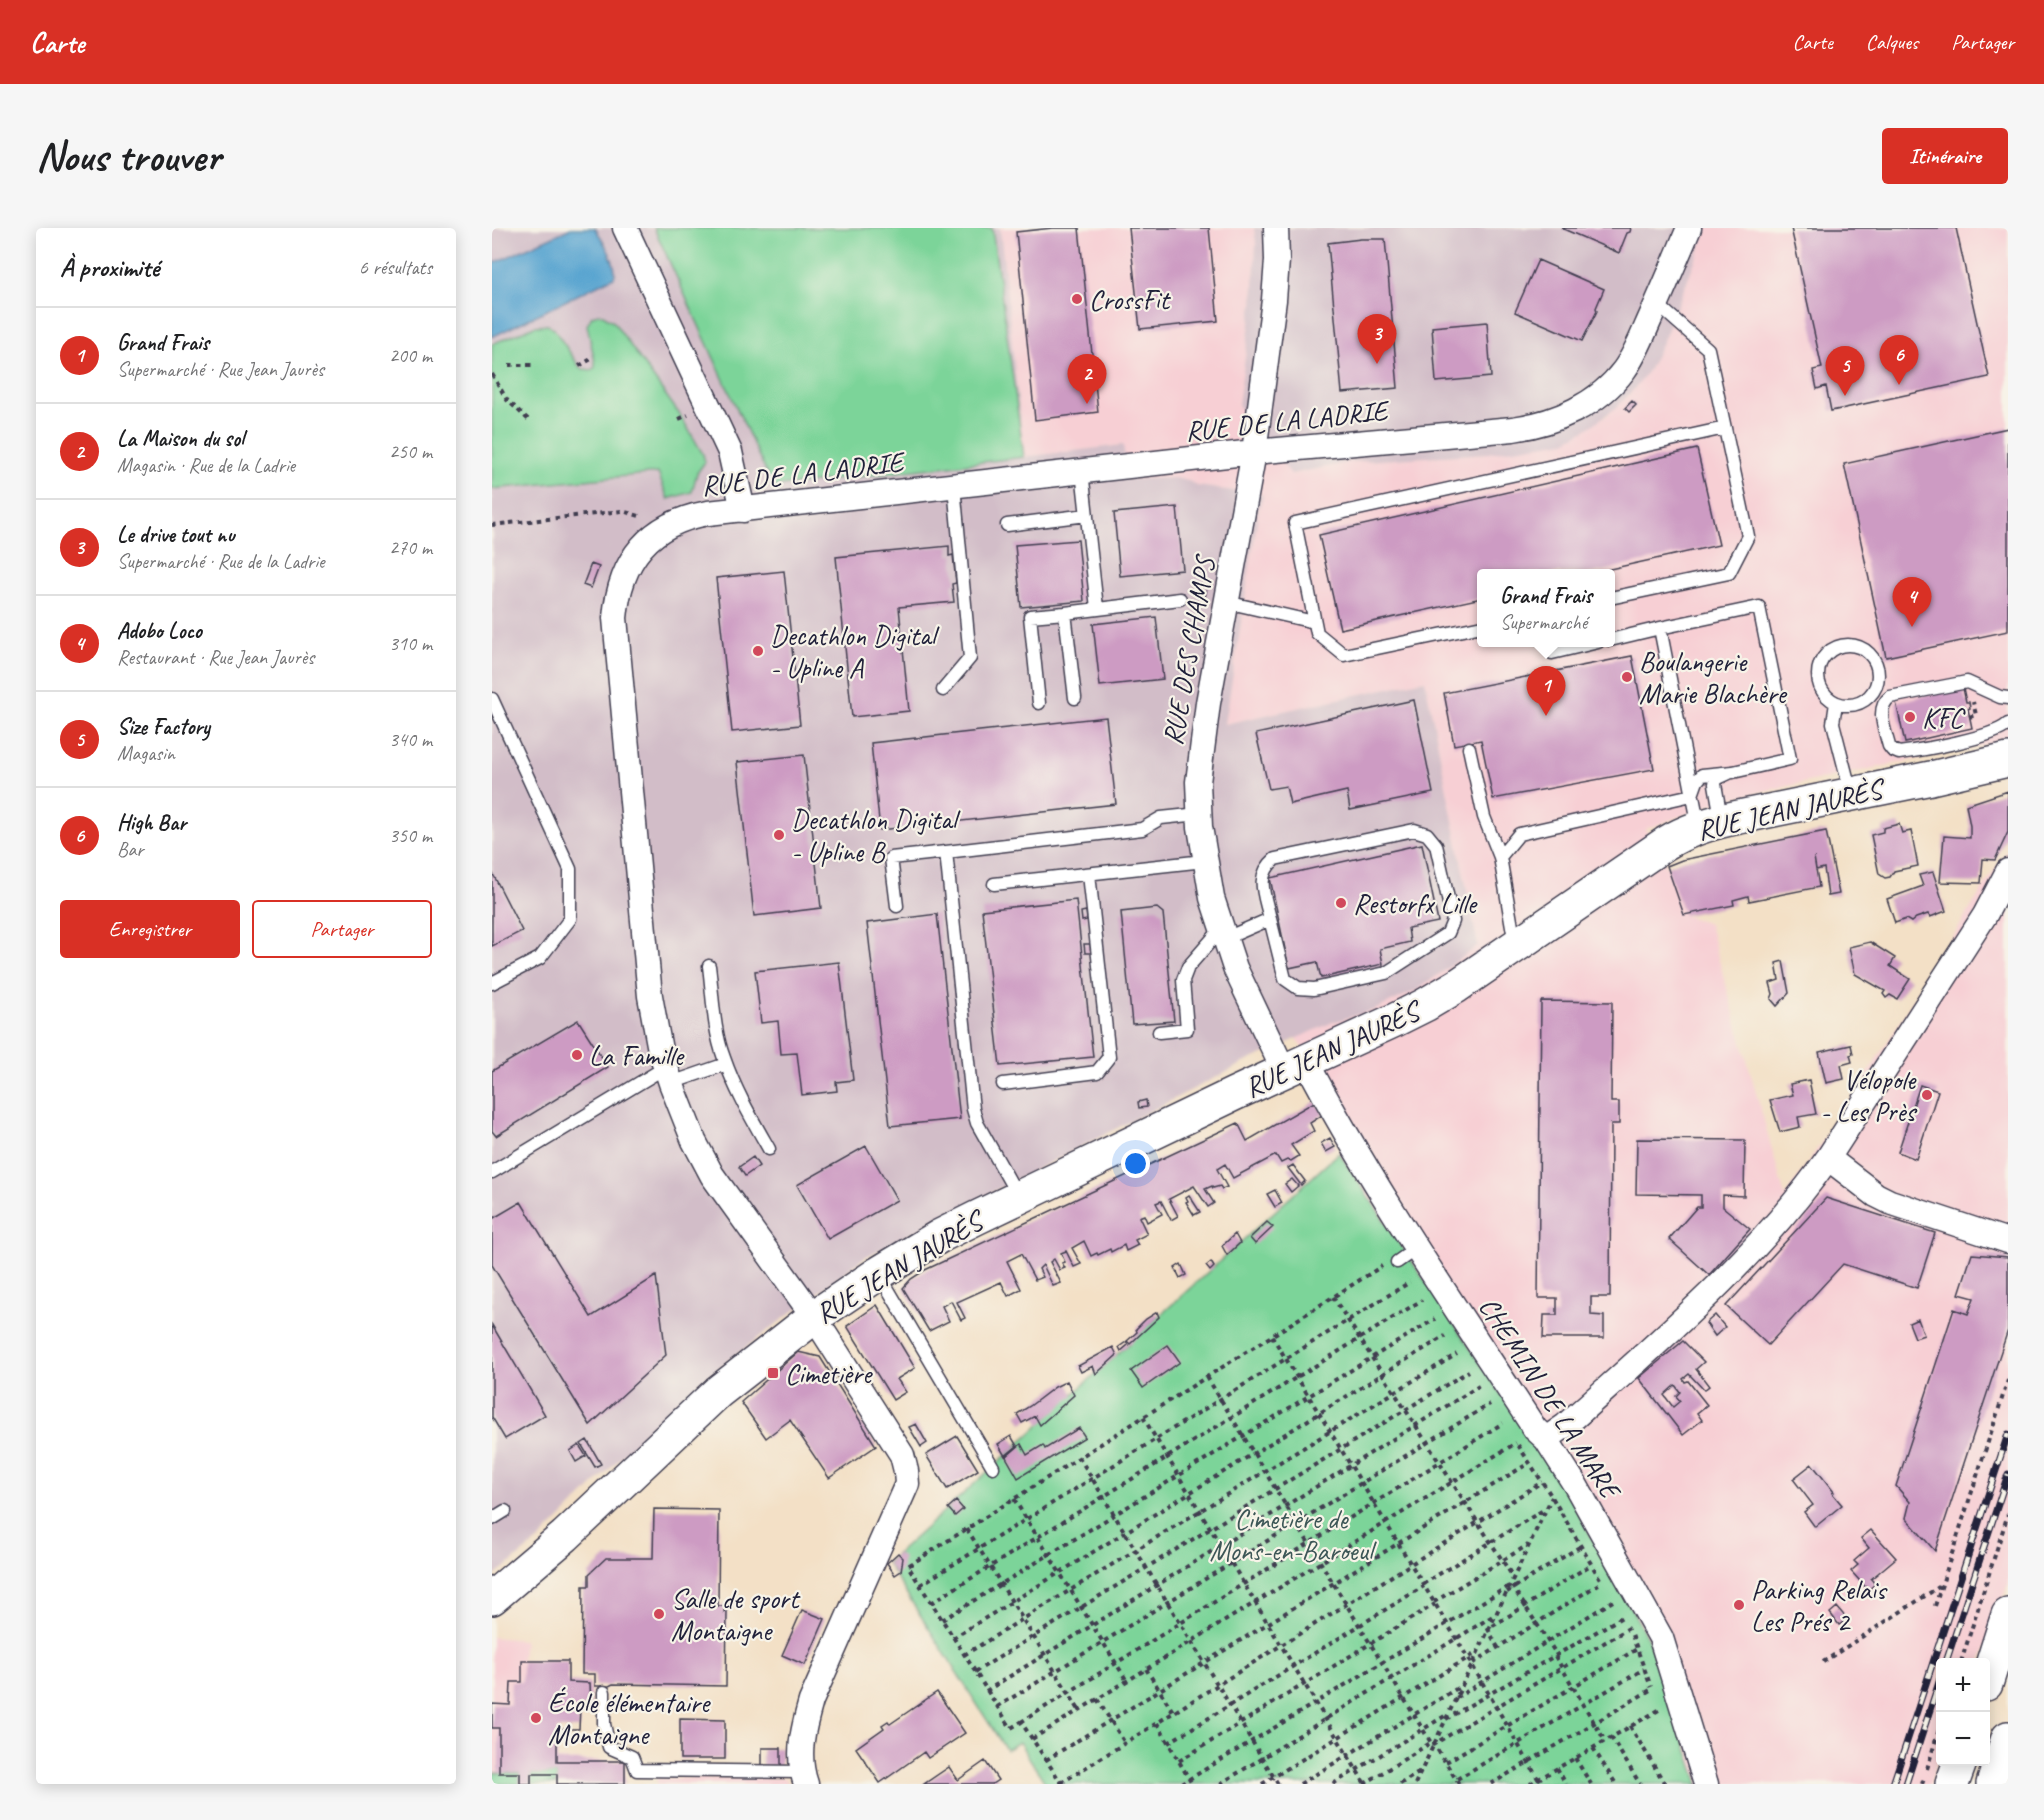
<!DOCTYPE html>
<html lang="fr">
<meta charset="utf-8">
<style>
body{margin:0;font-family:Caveat,sans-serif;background:#f6f6f6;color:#202124}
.controls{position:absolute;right:18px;bottom:18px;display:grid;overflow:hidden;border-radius:6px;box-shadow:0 3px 15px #0003}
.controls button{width:54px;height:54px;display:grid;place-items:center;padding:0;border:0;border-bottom:2px solid #e0e0e0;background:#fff;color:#202124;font:30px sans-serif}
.you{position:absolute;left:644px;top:936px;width:21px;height:21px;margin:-15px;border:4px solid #fff;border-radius:50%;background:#1a73e8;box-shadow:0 0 0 9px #1a73e833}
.badge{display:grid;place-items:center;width:39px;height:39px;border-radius:50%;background:#d93025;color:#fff;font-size:20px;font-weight:700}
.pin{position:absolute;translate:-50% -50px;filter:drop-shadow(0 2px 3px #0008)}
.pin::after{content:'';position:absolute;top:32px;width:21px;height:18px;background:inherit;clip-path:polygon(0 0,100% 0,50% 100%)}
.popup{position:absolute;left:985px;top:341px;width:138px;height:78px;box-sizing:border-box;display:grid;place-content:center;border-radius:6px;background:#fff;filter:drop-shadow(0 2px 4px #0005);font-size:20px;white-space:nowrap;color:#757577}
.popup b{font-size:22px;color:#202124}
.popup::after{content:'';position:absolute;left:50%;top:100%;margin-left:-12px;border:12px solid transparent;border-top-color:#fff}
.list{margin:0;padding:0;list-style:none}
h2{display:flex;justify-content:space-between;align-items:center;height:78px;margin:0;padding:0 24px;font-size:26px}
h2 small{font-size:20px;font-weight:400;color:#757577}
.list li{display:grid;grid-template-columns:39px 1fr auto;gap:18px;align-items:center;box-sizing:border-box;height:96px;padding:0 24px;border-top:2px solid #e0e0e0}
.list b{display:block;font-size:22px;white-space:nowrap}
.list p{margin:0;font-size:20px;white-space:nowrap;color:#757577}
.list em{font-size:20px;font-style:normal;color:#757577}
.actions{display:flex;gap:12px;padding:18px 24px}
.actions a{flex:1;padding:14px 0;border:2px solid #d93025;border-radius:6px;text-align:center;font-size:21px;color:#d93025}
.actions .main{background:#d93025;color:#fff}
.map{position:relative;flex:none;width:1516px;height:1556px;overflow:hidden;border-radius:6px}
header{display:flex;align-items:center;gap:36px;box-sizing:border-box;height:84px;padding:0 30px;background:#d93025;color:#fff}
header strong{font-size:28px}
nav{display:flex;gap:33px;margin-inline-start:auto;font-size:21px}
.intro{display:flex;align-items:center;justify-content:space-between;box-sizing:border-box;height:144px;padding:0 36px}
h1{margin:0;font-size:42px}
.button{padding:15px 27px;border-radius:6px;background:#d93025;color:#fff;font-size:21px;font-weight:700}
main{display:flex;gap:36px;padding:0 36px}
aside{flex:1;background:#fff;border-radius:6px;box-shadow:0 3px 15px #0003}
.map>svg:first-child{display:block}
</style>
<header>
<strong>Carte</strong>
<nav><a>Carte</a><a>Calques</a><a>Partager</a></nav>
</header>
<div class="intro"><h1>Nous trouver</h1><a class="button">Itinéraire</a></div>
<main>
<aside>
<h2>À proximité<small>6 résultats</small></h2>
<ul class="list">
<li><span class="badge">1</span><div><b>Grand Frais</b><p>Supermarché · Rue Jean Jaurès</p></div><em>200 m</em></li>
<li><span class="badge">2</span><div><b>La Maison du sol</b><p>Magasin · Rue de la Ladrie</p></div><em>250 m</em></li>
<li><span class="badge">3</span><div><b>Le drive tout nu</b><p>Supermarché · Rue de la Ladrie</p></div><em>270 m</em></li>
<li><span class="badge">4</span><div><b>Adobo Loco</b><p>Restaurant · Rue Jean Jaurès</p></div><em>310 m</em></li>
<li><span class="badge">5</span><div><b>Size Factory</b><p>Magasin</p></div><em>340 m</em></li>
<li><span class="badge">6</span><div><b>High Bar</b><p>Bar</p></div><em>350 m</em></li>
</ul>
<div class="actions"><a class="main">Enregistrer</a><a>Partager</a></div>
</aside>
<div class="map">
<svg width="1516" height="1556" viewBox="0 0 1516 1556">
<rect width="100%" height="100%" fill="#f7f3e8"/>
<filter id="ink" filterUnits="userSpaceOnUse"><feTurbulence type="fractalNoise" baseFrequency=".0167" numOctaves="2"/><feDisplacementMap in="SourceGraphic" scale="12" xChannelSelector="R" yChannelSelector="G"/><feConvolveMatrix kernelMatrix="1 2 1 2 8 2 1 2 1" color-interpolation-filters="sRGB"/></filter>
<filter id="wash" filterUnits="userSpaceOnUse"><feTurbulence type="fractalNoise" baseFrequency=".008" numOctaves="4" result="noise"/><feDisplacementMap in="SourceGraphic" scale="24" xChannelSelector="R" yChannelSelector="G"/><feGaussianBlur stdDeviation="1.35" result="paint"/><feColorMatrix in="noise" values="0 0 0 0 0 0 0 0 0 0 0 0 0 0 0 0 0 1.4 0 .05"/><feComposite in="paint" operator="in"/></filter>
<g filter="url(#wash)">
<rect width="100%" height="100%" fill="#f3e0c6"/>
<!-- built -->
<path fill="#f7cfd4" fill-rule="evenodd" d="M508 0H762L764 15 761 76 746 177 800 246 857 234 996 225 1113 189 1137 167 1157 141 1174 106 1216 0H1516V524L1510 510 1492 517 1239 570 1154 601 1178 645 1192 687 1217 696 1293 968 1369 857 1516 620V1355L1489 1434H1448V1525L1438 1556H1207L1075 1264 847 925 858 915 805 810 841 794 882 782 925 762 986 718 933 452 733 496 767 280 771 267 705 258 697 253 683 250 636 251 630 217 532 229ZM990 346H1118V414H990Z
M0 1409 32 1412 30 1433H76V1454L98 1455 99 1479H88L87 1501H65V1532L133 1533V1556H65V1546L39 1556H28L27 1545H0Z
M164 1550H294L296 1556H165Z"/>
<!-- industrial -->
<path fill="#d2bdc8" d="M0 0H508L532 229 631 217 636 251 683 250 697 253 705 258 771 267 767 280 733 496 933 452 986 718 925 762 882 782 841 794 758 832 373 1029 192 1166 48 1311 0 1350Z
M762 0H1216L1174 106 1157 141 1148 154 1125 179 1095 201 1073 213 996 225 857 234 799 246 746 177 761 76 764 15Z"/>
<!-- green -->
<path fill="#7bd499" stroke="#4e7b6a" stroke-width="1.5" d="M162 0H500L532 229 281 259Z
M106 86 111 87 121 93 188 187 211 226 213 234 205 245 200 264 176 271 166 245 0 261V116L43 98 56 97 62 101 87 138 91 141 100 142 103 139V134L95 97 100 88Z
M847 925 1075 1264 1156 1411 1176 1465 1207 1556H554L527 1514 514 1522 395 1335Z
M0 1545H28V1556H0Z
M39 1546H65V1556H39Z"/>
<!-- water -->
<path fill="#58a4d0" stroke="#3d6386" stroke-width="1.5" d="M79 0H103C110 10 127 38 122 49L0 109V36Z"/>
<g id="blocks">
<!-- building -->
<path fill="#cd9bc3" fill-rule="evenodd" d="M561 0H587L606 184 543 192 524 4Z
M637 0H717L726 93 648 101Z
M1069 0H1139L1138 4 1135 5 1127 25Z
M1299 0H1464L1497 149 1339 183 1334 158 1325 161 1321 142 1330 140Z
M869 11H893L906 160 850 165 836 15Z
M1046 32 1112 61 1104 80 1105 83 1090 113 1023 84Z
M995 94 999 149 944 154 940 99Z
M1140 173 1144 177 1137 184 1133 180Z
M1516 200V403L1394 429 1352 236Z
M1205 221 1227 317 1100 345H990V370L848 401 827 307Z
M685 279 691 342 628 348 622 285Z
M586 312 592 373 529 379 523 317Z
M457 318V328L461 327 464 355 460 356 462 374 407 379 417 483 360 489 344 329Z
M99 336 107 339 99 360 91 357Z
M292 343 308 497 240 504 224 350Z
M710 358 715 359 713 370H707Z
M664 389 671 451 608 458 601 396Z
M1140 428 1162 541 1001 571 989 512 962 517 952 465Z
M1471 460 1474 474H1477L1478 480 1476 481 1480 500 1413 515 1404 474Z
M922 472 941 565 858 582 855 563 798 576 794 558 777 561 764 506Z
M614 489 624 576 388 602 379 515Z
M312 527 329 680 262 688 245 534Z
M1516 563V604L1503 632 1491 631 1489 655 1448 654 1452 608 1478 610V598L1474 577Z
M1407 596 1410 605 1419 603 1426 638 1402 643 1398 649 1393 650 1387 646 1379 607 1391 604V600Z
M1334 603 1347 666 1336 668 1332 640 1324 642 1322 629 1327 659 1257 673 1256 668 1241 672 1242 677 1192 687 1175 638 1190 632Z
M930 616 946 694 916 700 918 714 888 721 891 736 829 750 825 734 797 740 778 650Z
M0 644 30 703 0 718Z
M1441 644 1454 683 1438 689 1436 686 1424 690 1419 694 1414 691 1403 695 1395 671 1431 658 1427 647Z
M584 672 601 829 508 838 490 682Z
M665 680 671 685 682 793 640 796 629 684Z
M594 683 595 692 590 693 589 684Z
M445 686 468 891 398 898 375 695Z
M1378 714 1403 730 1398 738 1418 751 1405 771 1398 767 1394 770 1391 766 1393 763 1363 746 1357 719Z
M592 716H598L599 725H593Z
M1291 733 1297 765 1285 778 1279 771 1281 766 1278 755 1287 752 1284 735Z
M347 734 361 852 344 854 345 863 310 867 305 825 289 826 286 793 269 795 263 743Z
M1049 773 1120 774 1119 874H1127V896H1119L1118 1069H1099V1087L1112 1088V1110H1051L1052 1087H1065V1070H1046Z
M86 792 116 839 4 908 0 903V843Z
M1359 817 1361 826 1358 827 1360 834 1349 837 1352 851 1334 855 1327 824Z
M1317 852 1324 886 1306 889 1308 899 1288 904 1278 872 1301 867 1298 856Z
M1428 857 1446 863 1424 931 1406 924Z
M654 872 655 879 647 880 646 874Z
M824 873 832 886 818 895 822 903 799 917 807 928 799 933 795 932 789 935 784 927 741 950 733 936 725 941 735 959 730 961 728 958 721 960 720 958 713 961 722 975 716 979 702 958 677 971 686 988 679 992 669 973 664 975 670 986 655 994 652 987 647 989 655 1006 643 1012 646 1017 634 1023 632 1017 619 1024 618 1021 606 1027 605 1025 599 1028 592 1013 580 1020 589 1036 582 1039 574 1023 569 1025 573 1034 570 1035 573 1040 568 1042 562 1031 558 1034 569 1055 561 1058 551 1037 547 1041 551 1049 543 1052 529 1026 515 1033 529 1061 516 1068 509 1054 465 1074 473 1090 469 1092 459 1073 450 1078 457 1093 437 1103 411 1060 419 1051 433 1042 746 895 755 913Z
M838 910 843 919 834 924 829 915Z
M1145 911 1253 912 1252 968 1231 967V979L1258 1001 1217 1047 1177 1011 1205 979H1209V967L1144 966Z
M374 918 405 972 336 1011 305 957Z
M261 929 267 938 253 948 247 939Z
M801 937 813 953 809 957 796 940Z
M800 951 806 958 799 964 793 956Z
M783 962 790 975 783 979 775 966Z
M697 967 708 984 702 987 694 974 696 973 694 969Z
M1334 970 1443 1005 1425 1060 1351 1036 1276 1117 1234 1078Z
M29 974 99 1089 164 1048 174 1127 98 1197 0 1037V991Z
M775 994 781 999 763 1016 758 1010Z
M743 1006 748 1015 735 1027 730 1018Z
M1480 1026 1516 1029V1102L1443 1323 1414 1290 1418 1274 1404 1258 1462 1081 1476 1086 1482 1070 1467 1066Z
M719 1034 722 1039 718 1043 714 1038Z
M689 1036 694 1047 688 1050 683 1040Z
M385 1077 423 1140 405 1151 414 1164 401 1172 355 1098Z
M665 1084 667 1089 638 1116 635 1113 645 1104 644 1101 654 1091Z
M1223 1087 1233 1099 1223 1108 1214 1095Z
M1426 1091 1432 1107 1423 1110 1417 1095Z
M0 1097 53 1187 13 1211 0 1189Z
M1191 1113 1212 1134 1204 1141 1217 1158 1212 1162 1197 1146 1191 1151 1193 1154 1196 1153 1215 1177 1205 1185 1210 1192 1191 1207 1147 1150ZM1183 1157 1188 1164 1184 1168 1188 1173 1181 1179 1172 1167Z
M634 1114 636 1117 629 1123 627 1119Z
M676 1117 688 1134 651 1160 639 1143Z
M621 1119 625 1127 604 1146 601 1138 589 1144 586 1138Z
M306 1124 328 1129 384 1218 337 1250 298 1192 274 1210 249 1174Z
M575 1153 582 1167 548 1197 543 1188 530 1195 525 1186 538 1178 563 1159Z
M424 1196 435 1215 429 1219 417 1199Z
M587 1200 593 1209 526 1250 514 1229 529 1216 535 1227 551 1217 553 1221Z
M465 1208 486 1242 455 1261 434 1227Z
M519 1208 525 1218 513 1228 506 1216Z
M95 1212 109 1236 103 1239 89 1216Z
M87 1217 94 1228 84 1234 78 1223Z
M1320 1236 1342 1264 1340 1265 1350 1277 1323 1299 1312 1284 1321 1277 1301 1251Z
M464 1273 471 1281 463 1288 456 1280Z
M162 1281 227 1282 226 1378H233L232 1384 235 1382 234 1458 121 1456 117 1458H103V1446H90L91 1358H97V1346L114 1330H161Z
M1379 1302 1404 1330 1379 1351 1383 1356 1376 1362 1359 1343 1366 1337 1362 1333 1377 1320 1369 1310Z
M406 1325 411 1330 409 1343 403 1347 395 1335Z
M1345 1379 1355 1391 1347 1397 1338 1385Z
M310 1382 333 1391 313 1437 290 1427Z
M30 1433H76V1454L98 1455 99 1479H88L87 1501H65V1533H133V1556H65V1546H39V1556H28V1545H7V1500H0V1476L18 1477 19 1454H30Z
M445 1464 473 1505 436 1530 432 1524 388 1555 364 1520 392 1500 390 1497 396 1493 398 1496Z
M188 1491 233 1492V1531H188Z
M270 1520H289V1538H270Z
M493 1533 506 1552 500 1556H432L457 1539 466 1552Z"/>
</g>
</g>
<g filter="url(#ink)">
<use href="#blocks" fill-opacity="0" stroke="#413e50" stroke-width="1.5"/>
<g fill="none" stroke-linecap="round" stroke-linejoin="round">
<defs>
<path id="lane" d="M590 243 605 380
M515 297 595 287
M1118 370 1237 345 1256 308 1216 121 1165 76
M734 374 822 394
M990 398 852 427 825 405 803 295 1233 200
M1118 412 1168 400
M1326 447a30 30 0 1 1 60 0a30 30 0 1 1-60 0Z
M1060 425 1106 414
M451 462 478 430 462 258
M583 470 573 385 688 371
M1516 470 1508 469 1475 454 1398 469C1383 480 1393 502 1397 518L1400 522 1407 525C1430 522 1501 510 1516 496
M0 471 78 641V691L48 730 0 755
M547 475 538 388 573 385
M1344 475 1341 495 1359 565
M977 520 992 589 1008 629
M1229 590 1223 556 1224 551 1237 545
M502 656 712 633
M405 678 399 630 454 624
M732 711 778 691C773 667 762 649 783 631L922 602 935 606 944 617 961 693 956 705 894 745 822 761 806 760 793 751 778 691
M1023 716 1008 629 1027 606 1200 567 1205 553 1210 547 1241 544 1298 531 1267 379 1168 400 1207 599
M217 738C221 768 221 801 232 830 243 862 260 891 277 921
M667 804 695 801 691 752 696 739 729 701
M179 855 234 836
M511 856 605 844 617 829 597 646
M0 944 174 839
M526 968 485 895 481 881 454 624 650 601 669 590 707 586
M905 1034 925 1020
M387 1046 501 1239
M0 1291 13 1283
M112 1464V1496L117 1519 140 1529 145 1542 310 1544"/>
<path id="street" d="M133 0 238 224 251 282
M784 0 785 32 782 72 762 224 716 475 706 554 708 599 720 670 743 740 792 843
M814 833C881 961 964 1080 1043 1201L1054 1211 1084 1258 1169 1410 1214 1556
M1336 930 1384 967 1398 974 1516 1013
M1054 1211 1074 1197C1166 1114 1264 1032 1336 930L1493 687 1516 643
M314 1556C304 1527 311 1501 319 1473L415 1256 414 1243 410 1227 322 1089 220 947 202 913 179 855 168 822 158 768 123 390C128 331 158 295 216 285L762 224 1021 201C1063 195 1106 177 1132 142 1143 127 1150 109 1157 93 1171 62 1184 31 1197 0"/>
<path id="secondary" d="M0 1370 73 1308 226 1164 322 1089 387 1045 448 1008 484 990 742 866 901 793 933 777 965 758 1174 615C1197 601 1221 594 1247 589L1439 550 1516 532"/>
<path id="primary" d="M1494 1456 1516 1387
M1460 1556 1468 1534
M1501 1556 1516 1510"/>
</defs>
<!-- lane casing -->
<use href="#lane" stroke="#413e50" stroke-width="15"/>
<!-- street casing -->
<use href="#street" stroke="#413e50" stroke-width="27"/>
<!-- secondary casing -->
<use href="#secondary" stroke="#413e50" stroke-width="36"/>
<!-- primary casing -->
<use href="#primary" stroke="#413e50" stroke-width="36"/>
<!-- path -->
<path stroke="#413e50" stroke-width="4" stroke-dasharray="4.5 4.5" stroke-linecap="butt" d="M17 137H41
M87 138 101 130
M0 146 15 172 39 194
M187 191 196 187
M0 297 130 283 151 289
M1477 489 1484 487 1481 474
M841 1069 1021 1349
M780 1108 976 1430 1049 1556
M715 1149 941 1518
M651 1189 873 1556
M1026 1217 1060 1269 1108 1351
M587 1229 786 1556
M522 1271 635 1453
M475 1301 587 1482
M931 1356 1053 1281
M428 1357 918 1054
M1020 1358 1065 1427
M1015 1364 1089 1318
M942 1374 1036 1317
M439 1375 930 1072
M1443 1378 1516 1152
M450 1392 943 1091
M1140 1407 1159 1459
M461 1410 953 1108
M1006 1420 996 1401 1100 1336
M472 1427 965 1126
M1063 1428 1113 1513
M1331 1434 1450 1357
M1469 1434 1516 1286
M981 1435 1110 1354
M654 1441 682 1485
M483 1444 977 1143
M494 1463 987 1158
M964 1470 1121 1373
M605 1471 633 1515
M505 1479 998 1176
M954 1491 1130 1389
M529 1494 1011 1195
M665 1495 700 1556
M1138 1498 1173 1556
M1119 1509 1148 1556
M540 1511 1024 1215
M676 1515 932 1358
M1101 1520 1124 1556
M1083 1530 1099 1556
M554 1532 1037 1235
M687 1533 943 1376
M954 1534 1145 1421
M1065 1540 1074 1556
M1435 1541 1448 1498
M965 1551 1152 1441
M569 1555 1050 1254
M570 1556 529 1494 519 1500 416 1338 890 1038
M689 1556 1017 1358
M728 1556 1004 1386
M770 1556 984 1425
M808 1556 969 1458
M841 1556 956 1486
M872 1556 940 1514
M908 1556 928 1544
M923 1556 1060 1269
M967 1556 942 1516 1137 1400
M999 1556 1160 1461
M1038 1556 1167 1482
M1430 1556 1433 1548"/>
<!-- lane -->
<use href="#lane" stroke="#fff" stroke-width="12"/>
<!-- street -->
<use href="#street" stroke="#fff" stroke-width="24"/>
<!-- secondary -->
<use href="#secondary" stroke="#fff" stroke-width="33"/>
<!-- primary -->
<use href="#primary" stroke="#fff" stroke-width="33"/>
<defs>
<path id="rail" d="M1454 1434 1516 1246
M1401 1556 1516 1206
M1414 1556 1448 1451"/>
</defs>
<!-- rail casing -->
<use href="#rail" stroke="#22223b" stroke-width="7"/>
<!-- rail -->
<use href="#rail" stroke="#f7f3e8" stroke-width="4.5" stroke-dasharray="14" stroke-linecap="butt"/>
</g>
</g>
<!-- markers -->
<g fill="#d1495b" stroke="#f7f3e8" stroke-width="2">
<circle cx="585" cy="71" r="6"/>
<circle cx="266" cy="423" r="6"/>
<circle cx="1135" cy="449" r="6"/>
<circle cx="1418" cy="489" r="6"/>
<circle cx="287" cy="607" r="6"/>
<circle cx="849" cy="675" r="6"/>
<circle cx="85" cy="827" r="6"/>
<circle cx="1435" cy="867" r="6"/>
<rect x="275" y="1139" width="12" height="12" rx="3"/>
<circle cx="1247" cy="1377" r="6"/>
<circle cx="167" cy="1386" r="6"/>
<circle cx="44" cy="1490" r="6"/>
</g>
<g text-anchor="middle" stroke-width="4.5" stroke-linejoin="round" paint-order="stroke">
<!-- poi labels -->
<g font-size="28" fill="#22223b" stroke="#f7f3e8" text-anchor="start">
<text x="597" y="81">CrossFit</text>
<text x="278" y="417">Decathlon Digital<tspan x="278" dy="32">- Upline A</tspan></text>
<text x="1147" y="443">Boulangerie<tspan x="1147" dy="32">Marie Blachère</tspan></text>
<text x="1430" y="499">KFC</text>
<text x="299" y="601">Decathlon Digital<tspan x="299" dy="32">- Upline B</tspan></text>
<text x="861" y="685">Restorfx Lille</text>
<text x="97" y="837">La Famille</text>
<text x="1423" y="861" text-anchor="end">Vélopole<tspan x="1423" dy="32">- Les Près</tspan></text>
<text x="293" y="1155">Cimetière</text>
<text x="1259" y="1371">Parking Relais<tspan x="1259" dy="32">Les Prés 2</tspan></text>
<text x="179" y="1380">Salle de sport<tspan x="179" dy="32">Montaigne</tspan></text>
<text x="56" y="1484">École élémentaire<tspan x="56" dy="32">Montaigne</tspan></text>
</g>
<!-- street labels -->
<g font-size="28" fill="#22223b" stroke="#f7f3e8">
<text transform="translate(794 192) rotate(-6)" y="10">RUE DE LA LADRIE</text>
<text transform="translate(310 245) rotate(-7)" y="10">RUE DE LA LADRIE</text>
<text transform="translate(696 423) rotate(-80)" y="10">RUE DES CHAMPS</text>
<text transform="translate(1297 581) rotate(-13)" y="10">RUE JEAN JAURÈS</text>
<text transform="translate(839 821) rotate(-25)" y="10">RUE JEAN JAURÈS</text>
<text transform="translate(406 1039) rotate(-31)" y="10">RUE JEAN JAURÈS</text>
<text transform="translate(1058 1169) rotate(57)" y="10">CHEMIN DE LA MARE</text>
</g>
<!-- park labels -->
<g font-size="28" fill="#3d5757" stroke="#f7f3e8">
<text x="799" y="1300">Cimetière de<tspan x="799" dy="32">Mons-en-Baroeul</tspan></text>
</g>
</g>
</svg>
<div class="controls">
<button>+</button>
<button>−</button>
</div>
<div class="you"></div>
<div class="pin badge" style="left:1054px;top:488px">1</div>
<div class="popup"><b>Grand Frais</b>Supermarché</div>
<div class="pin badge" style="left:595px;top:176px">2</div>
<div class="pin badge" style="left:885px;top:136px">3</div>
<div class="pin badge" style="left:1420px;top:399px">4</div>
<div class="pin badge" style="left:1353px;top:168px">5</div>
<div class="pin badge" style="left:1407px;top:157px">6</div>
</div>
</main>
